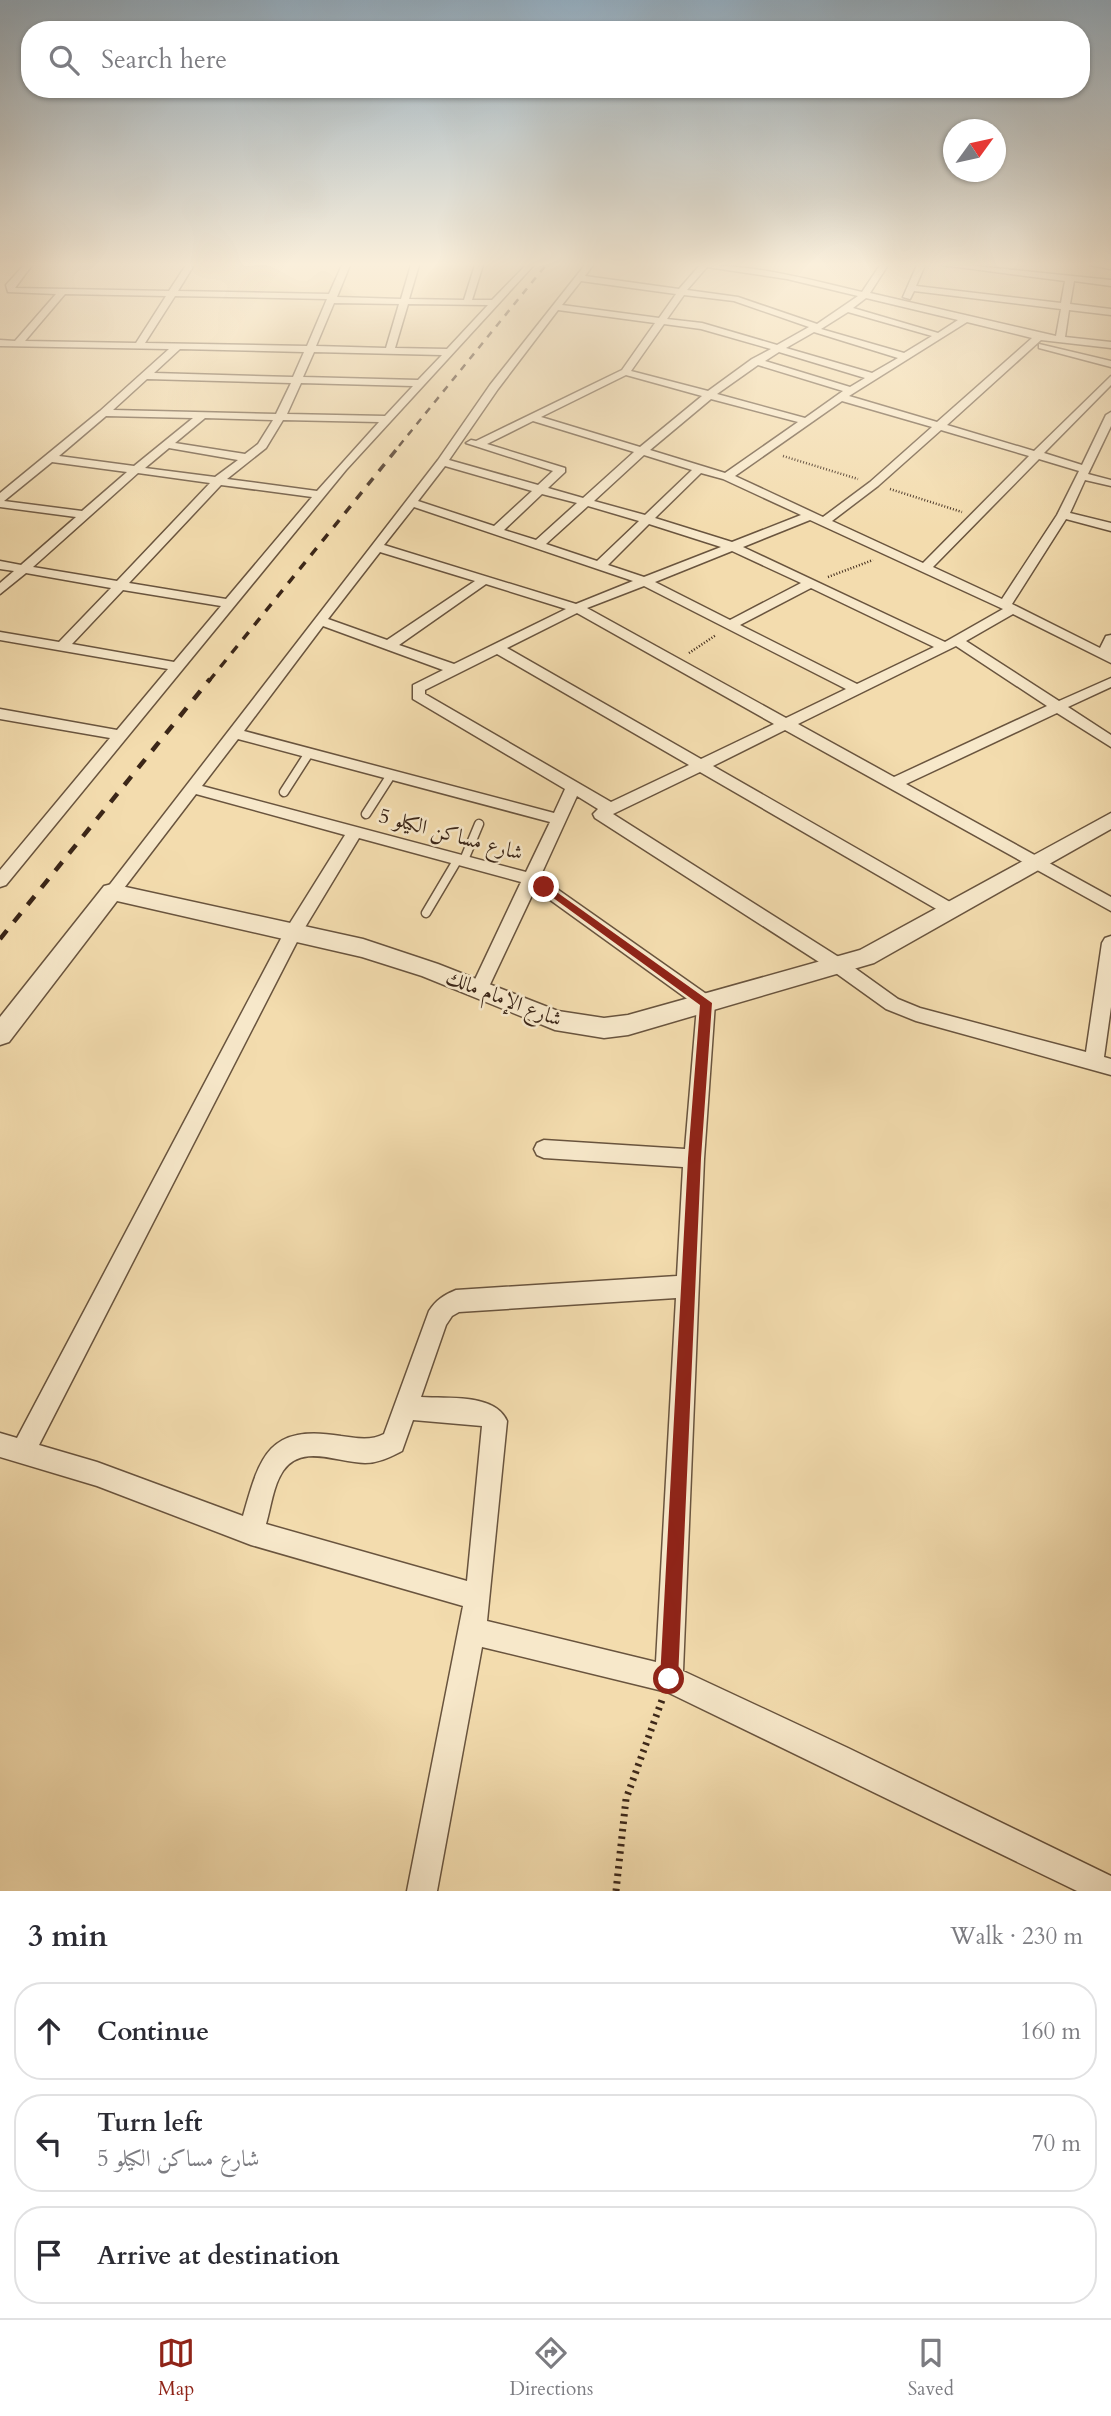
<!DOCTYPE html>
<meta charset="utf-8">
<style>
body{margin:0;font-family:Cardo,Amiri,serif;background:#f7f7f7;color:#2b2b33}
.compass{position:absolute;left:943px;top:119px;width:63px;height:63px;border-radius:50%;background:#fff;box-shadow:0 2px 5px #0004;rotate:57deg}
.stop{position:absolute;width:21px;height:21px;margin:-16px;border:5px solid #8f2418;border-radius:50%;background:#fff}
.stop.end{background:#8f2418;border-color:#fff;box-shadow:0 2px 7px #0008}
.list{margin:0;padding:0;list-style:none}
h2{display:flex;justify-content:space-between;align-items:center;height:91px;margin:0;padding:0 28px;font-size:30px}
h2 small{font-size:23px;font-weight:400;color:#7c7c81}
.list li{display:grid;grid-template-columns:46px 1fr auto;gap:21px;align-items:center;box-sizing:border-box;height:98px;margin:0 14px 14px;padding:0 14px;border:2px solid #e1e1e2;border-radius:28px}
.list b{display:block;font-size:26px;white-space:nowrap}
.list p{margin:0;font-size:23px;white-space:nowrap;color:#7c7c81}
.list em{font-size:23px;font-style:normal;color:#7c7c81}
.icon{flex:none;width:38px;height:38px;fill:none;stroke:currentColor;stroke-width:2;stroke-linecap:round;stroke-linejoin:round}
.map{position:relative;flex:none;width:1111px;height:1891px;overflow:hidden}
.search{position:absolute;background:#fff;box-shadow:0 2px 5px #0004;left:21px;right:21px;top:21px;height:77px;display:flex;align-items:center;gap:18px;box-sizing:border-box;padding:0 24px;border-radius:28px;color:#7c7c81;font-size:26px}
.sheet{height:427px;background:#fff}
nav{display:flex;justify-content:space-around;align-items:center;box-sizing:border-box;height:98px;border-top:2px solid #e1e1e2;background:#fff;font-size:19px;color:#7c7c81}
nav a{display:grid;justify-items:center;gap:4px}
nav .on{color:#8f2418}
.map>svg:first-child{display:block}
</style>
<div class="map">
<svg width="1111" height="1891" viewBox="0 0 1111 1891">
<rect width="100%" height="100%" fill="#f3dcae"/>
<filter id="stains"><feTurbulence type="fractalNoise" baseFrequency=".00286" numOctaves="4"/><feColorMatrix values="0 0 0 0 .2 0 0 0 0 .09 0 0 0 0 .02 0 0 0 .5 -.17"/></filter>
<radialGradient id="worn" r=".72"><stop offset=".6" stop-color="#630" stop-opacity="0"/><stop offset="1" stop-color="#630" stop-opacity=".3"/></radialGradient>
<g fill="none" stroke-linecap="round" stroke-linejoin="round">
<defs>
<path id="service" d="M284 792 309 753
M366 814 391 775
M464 860 479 824
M426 913 458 859"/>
<path id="minor" d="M24 265H32L15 288 169 291 186 265H194L178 291 329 294 342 265H350L337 297 401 299 411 265H419L409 299 464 300 475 265H483L472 300H492L526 265H534L346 470 6 885 0 887V870L110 738 0 719V709L117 730 168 669 0 640V632L59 642 111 588 26 573 0 594V583L14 571 0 569V561L21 565 76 517 0 507V493L100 411 169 349 0 346V340L15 341 56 294 8 292 6 285ZM65 294 166 296 136 343 25 341ZM175 296 327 299 307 346 145 343ZM334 303 399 304 386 348 316 346ZM408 304 488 305 447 349 395 348ZM180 349 304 352 293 377 154 373ZM314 352 442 355 418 380 303 377ZM147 379 291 383 276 414 113 410ZM301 383 413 386 385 416 287 414ZM106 416 193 418 134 466 59 456ZM205 418 273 420 258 444 245 454 175 443ZM283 420 379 422 317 491 227 479 266 448ZM169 448 238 460 215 477 145 468ZM52 462 127 472 82 511 4 501ZM138 473 210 483 117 581 33 567ZM221 485 312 497 226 599 129 583ZM123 590 221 606 174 662 72 644Z
M585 265H593L585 276 679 289 700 265C755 265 808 279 862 292L880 265H888L870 293 1056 336 1061 309 914 291 910 299 903 297 917 265H925L916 286 1061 303 1065 281 942 265H966L1111 280V286L1074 281 1070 304 1111 309V315L1069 310 1065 337 1111 342V348L1041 340 947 425 1034 451 1111 376V385L1044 453 1082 465 1106 415 1111 412V426L1088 474 1111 480V486L1085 480 1070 513 1111 523V531L1066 519 1012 604 1100 648 1106 636 1111 635V663L1013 614 966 641 1059 701 1111 678V687L1068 707 1111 735V747L1057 713 906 784 1111 897V911L785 730 713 766 957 906 960 910 957 914H945L700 772 613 814 845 961 898 999 920 1008 1086 1052 1102 943 1105 938 1111 936V1007L1104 1057 1111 1059V1075L916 1021 886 1009 833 971 595 818 593 814 598 809 577 796 540 877 712 998 715 1003 704 1159 683 1671 848 1748 1111 1876V1891H1077L667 1692 482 1647 437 1891H407L463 1606 251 1545 97 1486 0 1457V1433L17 1438 285 931 345 835 196 794 118 896 112 898 104 892 438 460 490 385ZM707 267 787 279 858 296 817 324 738 297 687 290ZM581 281 676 294 659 318 562 305ZM684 295 734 301 809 327 777 345 702 323 667 319ZM866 298 958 320 938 333 853 308ZM558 310 655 323 622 370 476 441 471 440 466 443 553 471 538 485 449 460 498 389ZM848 312 932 336 904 353 821 329ZM967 322 1032 338 937 422 849 396ZM664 324 701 329 771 349 752 359 708 391 631 371ZM814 332 898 358 872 373 786 348ZM779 352 865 378 850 387 765 361ZM758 365 843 391 805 418 717 394ZM626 375 702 396 640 447 541 417ZM711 399 798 422 725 473 650 450ZM842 401 932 427 870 482 823 517 735 476ZM533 421 634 452 583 498 548 488 565 472V468L487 444ZM941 430 1029 456 923 563 832 521 878 486ZM644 455 692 470 645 515 594 501ZM1039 459 1079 471 1057 515 1002 599 933 567ZM445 466 532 491 494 526 418 501ZM701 473 723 479 801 515 732 542 655 518ZM542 494 577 503 536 540 504 530ZM588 506 639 521 597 561 546 544ZM414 507 633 581 576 604 384 545ZM810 520 1003 609 945 642 743 547ZM649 524 721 547 644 577 608 565ZM732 551 801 583 730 620 655 582ZM380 552 475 581 387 640 328 619ZM486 584 566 609 454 664 399 645ZM644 586 846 689 786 718 587 608ZM811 588 934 647 857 684 740 625ZM577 613 774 724 701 759 507 648ZM323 626 443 670 413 685V699L565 789 554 813 244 731ZM956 646 1047 706 894 777 798 724ZM497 654 689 765 611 802 425 694V690ZM238 739 550 822 526 872 202 786ZM359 838 521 882 470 990 473 995 479 997 485 995 535 889 697 1006 685 1149 544 1140 537 1143 534 1149 537 1155 544 1158 683 1167 677 1276 456 1290C444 1295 436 1300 429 1311L384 1434C371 1441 355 1438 341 1436 269 1424 260 1455 243 1516L97 1462 39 1445 301 934ZM676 1298 656 1662 487 1621 507 1421C495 1393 447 1399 421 1397L446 1325 452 1316 459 1312ZM413 1420 482 1426 467 1581 266 1524C271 1507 273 1486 283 1471 302 1443 338 1463 365 1463 379 1463 390 1457 402 1451Z
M1089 265H1111V269Z
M1039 344 1111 361V367L1039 348Z"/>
<path id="tertiary" d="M1111 813V829L874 963 628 1035 604 1038 555 1030 422 976 362 957 117 901 9 1042 0 1045V1017L104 886 112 884 363 939 438 964 558 1011 604 1018 628 1015 860 950Z"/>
</defs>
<!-- service casing -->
<use href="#service" stroke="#69543e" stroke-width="11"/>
<!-- minor casing -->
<use href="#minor" stroke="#69543e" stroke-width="3"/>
<!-- tertiary casing -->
<use href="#tertiary" stroke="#69543e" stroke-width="3"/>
<!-- path-far1 -->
<path stroke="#3b2618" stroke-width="2.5" stroke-dasharray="1 2" stroke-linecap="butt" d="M783 456 858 479
M890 489 962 512
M828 577 873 560
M689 653 716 635"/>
<!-- path -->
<path stroke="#3b2618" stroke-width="7" stroke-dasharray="2.5 5" stroke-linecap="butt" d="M616 1891 626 1799 662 1700"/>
<!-- service -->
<use href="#service" stroke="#f7e8ca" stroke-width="8"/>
<!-- minor -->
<use href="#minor" fill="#f7e8ca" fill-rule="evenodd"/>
<!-- tertiary -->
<use href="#tertiary" fill="#f7e8ca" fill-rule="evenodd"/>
<!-- rail-far2 -->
<path stroke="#3b2618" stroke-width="2.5" stroke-dasharray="7 7" stroke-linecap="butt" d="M399 446 546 265"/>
<!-- rail-far1 -->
<path stroke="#3b2618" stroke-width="3.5" stroke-dasharray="9 9" stroke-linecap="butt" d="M209 681 400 445"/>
<!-- rail -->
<path stroke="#3b2618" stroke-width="4.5" stroke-dasharray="11 11" stroke-linecap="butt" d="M0 939 210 679"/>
</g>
<!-- sky -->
<linearGradient id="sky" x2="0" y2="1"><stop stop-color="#93abbc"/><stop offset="0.5" stop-color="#faefdb"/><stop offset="1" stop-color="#faefdb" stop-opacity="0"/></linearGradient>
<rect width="1111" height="529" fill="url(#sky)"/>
<!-- route -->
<path fill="#8f2418" d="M544 883 712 1003 701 1158 678 1679 676 1686 669 1688 663 1686 660 1679 688 1158 700 1005 541 889V884Z"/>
<g text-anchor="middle" stroke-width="5" stroke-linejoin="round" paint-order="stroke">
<!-- street labels -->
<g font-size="21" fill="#3b2618" stroke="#f7e8ca">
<text transform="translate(451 834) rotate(15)" y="7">شارع مساكن الكيلو 5</text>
<text transform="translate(504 998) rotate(21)" y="7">شارع الإمام مالك</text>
</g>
</g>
<rect width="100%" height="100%" filter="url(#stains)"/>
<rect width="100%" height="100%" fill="url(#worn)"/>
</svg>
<svg class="compass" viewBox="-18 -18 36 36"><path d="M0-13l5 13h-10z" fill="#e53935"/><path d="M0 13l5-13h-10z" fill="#7c7c81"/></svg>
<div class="stop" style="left:669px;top:1679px"></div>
<div class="stop end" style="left:544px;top:887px"></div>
<div class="search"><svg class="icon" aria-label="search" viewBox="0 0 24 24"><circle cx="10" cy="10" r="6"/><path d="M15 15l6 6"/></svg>Search here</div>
</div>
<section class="sheet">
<h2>3 min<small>Walk · 230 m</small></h2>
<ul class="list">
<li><svg class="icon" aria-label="ahead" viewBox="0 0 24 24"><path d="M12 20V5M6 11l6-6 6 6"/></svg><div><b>Continue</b></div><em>160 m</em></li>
<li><svg class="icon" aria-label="left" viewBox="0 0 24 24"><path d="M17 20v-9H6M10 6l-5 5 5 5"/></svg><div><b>Turn left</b><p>شارع مساكن الكيلو 5</p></div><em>70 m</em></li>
<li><svg class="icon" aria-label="arrive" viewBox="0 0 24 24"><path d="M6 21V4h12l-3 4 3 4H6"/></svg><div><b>Arrive at destination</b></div></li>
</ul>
</section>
<nav>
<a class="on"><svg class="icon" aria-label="map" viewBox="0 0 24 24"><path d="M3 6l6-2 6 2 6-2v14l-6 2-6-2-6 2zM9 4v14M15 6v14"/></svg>Map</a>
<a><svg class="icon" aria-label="directions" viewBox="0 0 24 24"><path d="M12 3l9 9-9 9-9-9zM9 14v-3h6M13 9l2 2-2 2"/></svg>Directions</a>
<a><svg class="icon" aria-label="saved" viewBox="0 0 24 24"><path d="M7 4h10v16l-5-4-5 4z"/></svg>Saved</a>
</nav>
